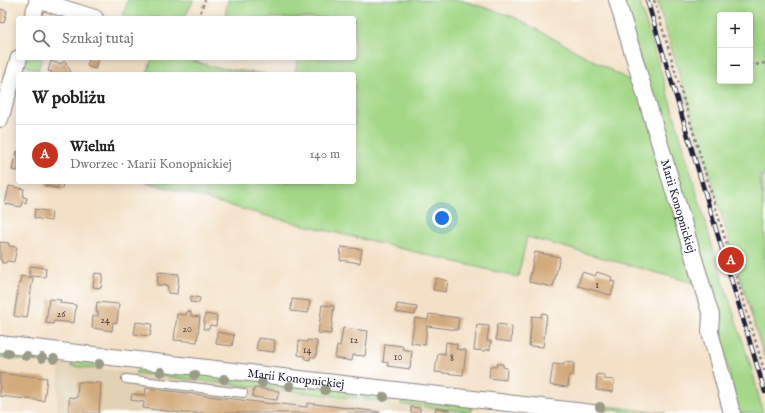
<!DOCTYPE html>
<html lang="pl">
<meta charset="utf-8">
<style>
body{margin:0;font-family:"IM FELL English",serif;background:#f6f6f6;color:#222}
.controls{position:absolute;right:12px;top:12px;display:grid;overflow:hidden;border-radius:4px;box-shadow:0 2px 10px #0003}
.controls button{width:36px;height:36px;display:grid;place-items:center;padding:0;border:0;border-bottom:1px solid #e0e0e0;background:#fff;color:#222;font:20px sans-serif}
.you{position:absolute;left:442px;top:218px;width:14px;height:14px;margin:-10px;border:3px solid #fff;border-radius:50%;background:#1a73e8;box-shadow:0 0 0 6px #1a73e833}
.badge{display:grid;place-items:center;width:26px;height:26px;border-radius:50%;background:#c8321e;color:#fff;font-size:13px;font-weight:700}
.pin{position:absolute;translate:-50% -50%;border:2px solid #fff;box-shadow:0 1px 4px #0006}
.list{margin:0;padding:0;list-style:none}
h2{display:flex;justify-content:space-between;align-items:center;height:52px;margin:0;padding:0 16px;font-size:17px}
h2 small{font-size:13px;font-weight:400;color:#767676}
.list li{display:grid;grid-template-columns:26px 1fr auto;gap:12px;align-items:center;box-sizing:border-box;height:60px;padding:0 16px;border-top:1px solid #e0e0e0}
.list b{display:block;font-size:15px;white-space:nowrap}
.list p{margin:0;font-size:13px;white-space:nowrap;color:#767676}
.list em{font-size:13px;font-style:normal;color:#767676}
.icon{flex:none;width:22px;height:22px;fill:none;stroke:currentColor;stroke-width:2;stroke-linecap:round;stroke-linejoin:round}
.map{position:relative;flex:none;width:765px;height:413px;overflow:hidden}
.search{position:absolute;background:#fff;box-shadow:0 2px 10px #0003;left:16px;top:16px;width:340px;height:44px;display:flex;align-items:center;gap:10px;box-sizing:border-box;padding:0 14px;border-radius:4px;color:#767676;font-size:15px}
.panel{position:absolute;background:#fff;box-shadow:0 2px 10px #0003;left:16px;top:72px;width:340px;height:112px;border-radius:4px}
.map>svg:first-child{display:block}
</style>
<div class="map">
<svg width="765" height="413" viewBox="0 0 765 413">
<rect width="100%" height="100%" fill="#fff"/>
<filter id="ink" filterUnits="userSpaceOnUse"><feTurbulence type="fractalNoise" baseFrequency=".025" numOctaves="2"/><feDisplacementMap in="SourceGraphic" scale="8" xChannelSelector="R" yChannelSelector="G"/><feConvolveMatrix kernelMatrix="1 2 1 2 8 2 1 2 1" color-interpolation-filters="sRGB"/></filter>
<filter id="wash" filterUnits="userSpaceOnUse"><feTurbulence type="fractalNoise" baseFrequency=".012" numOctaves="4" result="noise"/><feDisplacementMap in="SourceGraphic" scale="16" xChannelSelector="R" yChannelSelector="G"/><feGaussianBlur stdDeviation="0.9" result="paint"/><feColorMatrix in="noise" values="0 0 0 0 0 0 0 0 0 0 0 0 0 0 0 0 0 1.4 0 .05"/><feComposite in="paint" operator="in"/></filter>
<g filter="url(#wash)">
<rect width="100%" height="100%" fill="#f3e0c6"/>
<!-- built -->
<path fill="#e1d2b5" d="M59 364 401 404 478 413H57Z"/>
<!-- industrial -->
<path fill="#c9c3b8" d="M760 175 765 177V220Z"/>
<!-- green -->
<path fill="#a4d888" stroke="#637d62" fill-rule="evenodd" d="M128 0H194L184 18H130L123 16Z
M228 0H461L514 17 638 85 694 283 527 237 518 277 267 216 146 182H354V74H295L298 58H354V18H225Z
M622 0H639L675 118 716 259 751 367 763 413H738L719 328 697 250Z
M657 0H765V177L760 175 765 220V360ZM720 15H750V81H720Z
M25 58H42L38 70 23 65Z
M152 58H184L213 67 265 74H147Z
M0 349 57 359 59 362V364L0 357Z
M73 360 100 363V369L71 366V361Z
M142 367 388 396V402L135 373 138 369Z
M402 398 472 407 471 412 401 404Z
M597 405 665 413H638L598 408Z"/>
<g id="blocks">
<!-- building -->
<path fill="#d3aa7c" d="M0 9 7 11 4 23 0 22Z
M89 58H98L95 69 87 66Z
M51 61 60 64 65 61 72 74H51L52 72 48 71Z
M17 151H18V171L12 170 14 160 15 161Z
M46 182H63L62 189 45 186Z
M9 186 24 189 23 197 27 198 26 203 22 202 21 207 5 204Z
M35 209 52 212 51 221 34 218Z
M0 242 9 243V246L17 247 14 262 6 261V263H2V260H0Z
M341 247 362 249 360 263 340 260Z
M535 252 560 257 553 287 529 282Z
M30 266 46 268 45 277 29 276Z
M158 272 179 274 177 294 168 293V286L157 285Z
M582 272 595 276 597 272 612 277 611 281 615 282 611 295 578 286Z
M95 273 103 274 101 288 93 287Z
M21 276 33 278 27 318 14 316 19 283H20Z
M436 278 448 281 446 292 433 290Z
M191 296 200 298 199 303 190 302Z
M49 299 61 300 60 303 76 305 74 323 54 321 53 324 46 323Z
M292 299 310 301 308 313 291 311Z
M97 302 119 304 117 323 113 322 112 331 92 328 93 316H98V312H96Z
M397 304 417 307 415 315 396 312Z
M322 305 334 306 331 334 318 333Z
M187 311 191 312V316L200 317 197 342 174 340 177 314 186 315Z
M542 313 547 314 543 347 529 346 532 316 541 317Z
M205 314 217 316 216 326 210 325 209 329H203Z
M429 314 459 318 457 330 427 326 425 345 411 343 415 318 428 320Z
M136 322 152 324 150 336 134 334Z
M497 324 512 326 511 342 496 340Z
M477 325 489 326 487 341H491L490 350 486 349V351L474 350Z
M343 328 368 331 365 356 353 355 352 361 335 358 337 346H340Z
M217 332 234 335 232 346 216 344Z
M258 338 275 340 274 352 256 350Z
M307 340 317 341 316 357H310V360L305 359V356L298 355 299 341 307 342Z
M446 342 457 344 456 349 466 350 463 375 435 372 438 353 445 354Z
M385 344 403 346 402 349 412 351 410 369 388 366V363L383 362Z
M564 362 574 363 573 375H569L568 387 550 385 553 364 564 365Z
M497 364H503V367L507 368 506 380 489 378 490 366 496 367Z
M0 373 47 378 44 401 0 396Z
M597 374 604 375V379L614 380 613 392 596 390Z
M78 382 101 383 99 413H69V397L77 398Z
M146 388 273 404V403L307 407V403L380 412V413H181L143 408 144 402 131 400 132 394 145 395Z
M254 388 279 391 277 400 253 397Z
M411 407 420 408V413H411Z
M436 408 449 410V413H435Z"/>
</g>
</g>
<g filter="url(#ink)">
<use href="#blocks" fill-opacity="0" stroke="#8a8180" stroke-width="1"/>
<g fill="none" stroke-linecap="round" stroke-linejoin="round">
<defs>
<path id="service" d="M126 379 243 393"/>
<g id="minor">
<path d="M37 0 95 18"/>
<path id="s1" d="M617 0 709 309 711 315 710 332 732 413"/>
<path d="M32 18 38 0"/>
<path d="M0 119 19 58"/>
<path id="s2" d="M0 344 593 413"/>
</g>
</defs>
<!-- service casing -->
<use href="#service" stroke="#8a8180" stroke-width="10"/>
<!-- minor casing -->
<use href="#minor" stroke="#8a8180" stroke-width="18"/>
<!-- path -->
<path stroke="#8a8180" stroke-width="2.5" stroke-dasharray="3 3" stroke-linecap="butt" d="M654 0 765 373
M198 18 205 0
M750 66 765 63"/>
<!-- service -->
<use href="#service" stroke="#fff" stroke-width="8"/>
<!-- minor -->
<use href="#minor" stroke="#fff" stroke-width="16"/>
<defs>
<path id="rail" d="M647 0 765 392"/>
</defs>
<!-- rail casing -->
<use href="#rail" stroke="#22223b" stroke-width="4.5"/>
<!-- rail -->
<use href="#rail" stroke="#fff" stroke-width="3" stroke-dasharray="9" stroke-linecap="butt"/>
</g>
<!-- trees -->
<g fill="#999b88">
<circle cx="8" cy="353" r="5"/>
<circle cx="26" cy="356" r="5"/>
<circle cx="42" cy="358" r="5"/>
<circle cx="54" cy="359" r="5"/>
<circle cx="99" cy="364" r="5"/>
<circle cx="161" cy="372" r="5"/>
<circle cx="195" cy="375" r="5"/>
<circle cx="224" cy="379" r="5"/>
<circle cx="262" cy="383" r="5"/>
<circle cx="290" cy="386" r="5"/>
<circle cx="325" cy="390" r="5"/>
<circle cx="384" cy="397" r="5"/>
<circle cx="600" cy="407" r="5"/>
</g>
</g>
<g text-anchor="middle" stroke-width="3.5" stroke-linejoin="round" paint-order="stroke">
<!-- number labels -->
<g font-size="10" fill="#4e444b">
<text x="597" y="288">1</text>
<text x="61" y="317">26</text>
<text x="105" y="323">24</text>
<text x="187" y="332">20</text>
<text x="354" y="343">12</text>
<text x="307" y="353">14</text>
<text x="398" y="360">10</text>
<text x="452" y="361">8</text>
</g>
<!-- street labels -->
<g font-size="12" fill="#22223b" stroke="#fff">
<text dy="4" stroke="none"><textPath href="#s1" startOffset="215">Marii Konopnickiej</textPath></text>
<text dy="4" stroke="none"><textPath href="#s2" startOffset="298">Marii Konopnickiej</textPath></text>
</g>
</g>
</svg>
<div class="controls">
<button>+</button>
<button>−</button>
</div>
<div class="you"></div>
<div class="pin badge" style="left:731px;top:260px">A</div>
<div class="search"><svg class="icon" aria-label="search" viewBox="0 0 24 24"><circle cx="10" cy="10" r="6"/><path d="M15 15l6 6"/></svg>Szukaj tutaj</div>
<section class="panel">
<h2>W pobliżu<small></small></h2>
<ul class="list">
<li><span class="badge">A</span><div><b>Wieluń</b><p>Dworzec · Marii Konopnickiej</p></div><em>140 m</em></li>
</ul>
</section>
</div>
